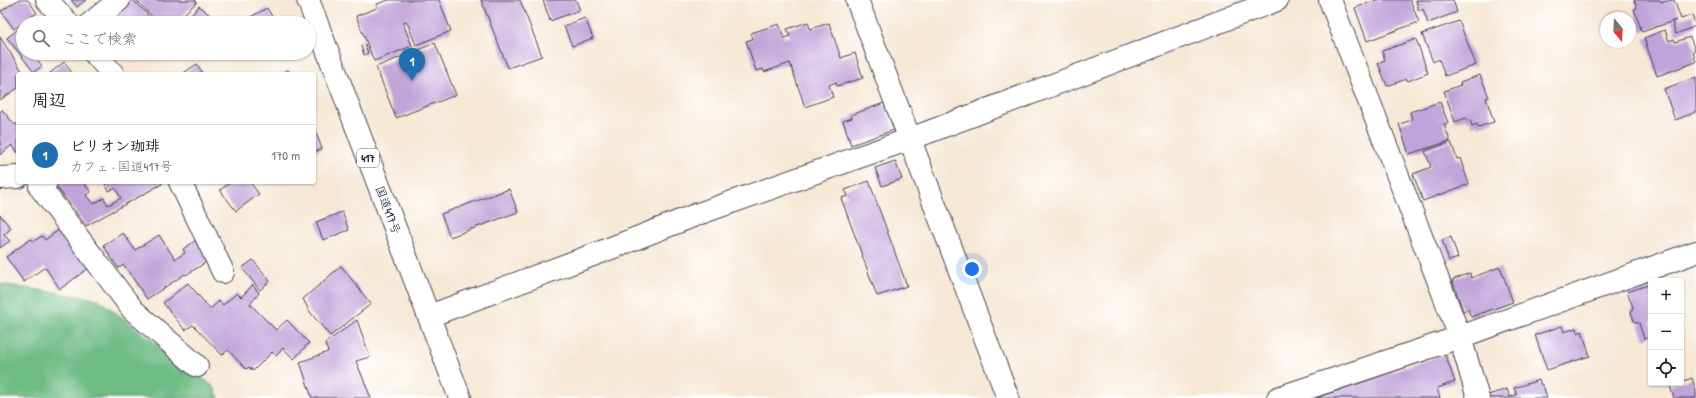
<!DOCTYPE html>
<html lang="ja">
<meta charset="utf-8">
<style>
body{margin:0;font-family:"Patrick Hand","Klee One",sans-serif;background:#f6f6f6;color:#222}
.controls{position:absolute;right:12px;bottom:12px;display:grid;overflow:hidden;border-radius:4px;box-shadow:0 1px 3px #0004}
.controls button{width:36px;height:36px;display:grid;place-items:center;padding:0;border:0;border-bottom:1px solid #e0e0e0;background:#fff;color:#222;font:20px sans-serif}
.compass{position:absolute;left:1600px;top:12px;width:36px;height:36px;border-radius:50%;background:#fff;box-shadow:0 1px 3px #0004;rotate:162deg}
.you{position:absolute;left:972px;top:269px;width:14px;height:14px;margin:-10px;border:3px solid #fff;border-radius:50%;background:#1a73e8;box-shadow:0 0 0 6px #1a73e833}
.badge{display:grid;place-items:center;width:26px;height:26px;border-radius:50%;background:#1f6fb2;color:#fff;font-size:13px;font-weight:700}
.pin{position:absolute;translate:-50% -33px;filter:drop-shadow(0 1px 2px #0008)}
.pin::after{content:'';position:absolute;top:21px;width:14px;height:12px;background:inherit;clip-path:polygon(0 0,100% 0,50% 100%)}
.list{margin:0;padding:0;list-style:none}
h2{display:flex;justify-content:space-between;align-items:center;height:52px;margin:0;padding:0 16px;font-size:17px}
h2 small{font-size:13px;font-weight:400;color:#767676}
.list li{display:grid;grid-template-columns:26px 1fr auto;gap:12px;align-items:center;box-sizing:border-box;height:60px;padding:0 16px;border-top:1px solid #e0e0e0}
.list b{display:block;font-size:15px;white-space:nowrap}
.list p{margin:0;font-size:13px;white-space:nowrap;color:#767676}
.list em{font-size:13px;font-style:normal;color:#767676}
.icon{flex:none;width:22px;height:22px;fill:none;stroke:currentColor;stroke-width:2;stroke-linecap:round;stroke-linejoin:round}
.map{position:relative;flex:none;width:1696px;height:398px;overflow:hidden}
.search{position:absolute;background:#fff;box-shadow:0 1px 3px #0004;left:16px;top:16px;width:300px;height:44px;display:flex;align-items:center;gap:10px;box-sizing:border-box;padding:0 14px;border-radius:22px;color:#767676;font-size:15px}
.panel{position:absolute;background:#fff;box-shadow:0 1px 3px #0004;left:16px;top:72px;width:300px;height:112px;border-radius:4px}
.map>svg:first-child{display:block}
</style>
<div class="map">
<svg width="1696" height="398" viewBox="0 0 1696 398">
<rect width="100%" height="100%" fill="#fff"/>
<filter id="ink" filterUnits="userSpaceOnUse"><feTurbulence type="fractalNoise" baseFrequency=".025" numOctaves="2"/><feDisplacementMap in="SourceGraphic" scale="8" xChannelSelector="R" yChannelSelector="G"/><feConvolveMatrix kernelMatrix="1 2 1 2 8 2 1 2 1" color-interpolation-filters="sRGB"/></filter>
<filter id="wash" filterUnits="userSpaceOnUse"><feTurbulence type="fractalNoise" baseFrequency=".012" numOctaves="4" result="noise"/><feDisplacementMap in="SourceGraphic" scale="16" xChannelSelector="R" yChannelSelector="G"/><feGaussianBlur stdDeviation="0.9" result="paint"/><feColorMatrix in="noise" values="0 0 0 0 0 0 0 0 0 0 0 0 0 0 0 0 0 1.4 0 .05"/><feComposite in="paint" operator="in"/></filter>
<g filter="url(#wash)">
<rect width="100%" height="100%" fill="#f6e8d4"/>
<!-- forest -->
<path fill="#6ebb84" stroke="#486e60" d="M0 284 98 299 214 387 219 398H0Z"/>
<g id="blocks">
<!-- building -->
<path fill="#c1a3d9" d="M18 0H28L37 13 14 29 1 11Z
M71 0H86L77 7Z
M128 0H133L148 15 140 23H132L130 21 128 23H105Z
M136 0H195L197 2 174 23H158Z
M389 0H439L451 31 416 45 407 22 403 23 412 46 374 61 356 16 377 8V4Z
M481 0H520L542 56 508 68Z
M543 0H576L580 10 550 21Z
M1376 0H1410L1419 22 1367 41 1355 8Z
M1416 0H1453L1457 12 1428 23 1423 9 1419 11Z
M1634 0H1660L1661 2 1674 0 1681 19 1692 15 1696 26 1676 34 1672 22 1676 20 1642 32 1634 9 1637 8Z
M199 6 217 21 215 23H185Z
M267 8 274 20 269 23H249L247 19Z
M585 18 593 38 572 46 564 26Z
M31 19 35 23H26Z
M1459 21 1476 65 1445 76 1439 59 1433 62 1422 34Z
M808 22 810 29 829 23 841 58 855 53 863 78 837 86 836 82 829 85 833 97 805 107 790 63 764 72 763 69 756 71 746 41 753 39 751 33 779 24 784 38 790 36 787 29Z
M23 25V53H40L35 57 42 66 34 72 7 38Z
M1665 30 1669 41 1674 39 1675 42 1690 37 1695 50 1693 51 1696 62 1657 76 1644 38Z
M0 37 24 74H18V88L0 100Z
M1416 39 1428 73 1408 81 1407 79 1387 86 1378 63 1385 60 1382 51Z
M435 43 456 95 396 118 376 67Z
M365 44 368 53 364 55 361 46Z
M156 53H167L161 58Z
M64 62 73 74H49Z
M197 64 203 74H182Z
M288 70 291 74H282Z
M1480 75 1489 97 1486 98 1494 122 1478 127 1477 124 1472 126 1470 120 1467 121 1466 118 1455 122 1444 91 1461 85 1460 82Z
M1696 77V112L1675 120 1664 89Z
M1440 102 1448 123 1444 124 1450 141 1409 154 1399 124 1412 120 1410 112Z
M884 103 894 130 851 145 843 121 852 118 851 115Z
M2 110 15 125 18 123V153L12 145 0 155V112Z
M314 127 322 149 314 152Z
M1451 142 1457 159 1460 158 1469 184 1423 201 1413 174 1431 167 1425 151Z
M895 161 902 179 882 186 875 168Z
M869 181 907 286 877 296 841 198 848 196 845 190Z
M53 182H83L91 192 86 195 93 204 104 198 108 205 121 198 115 188 109 191 104 182H161L162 184 86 226Z
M231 182H250L259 194 236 211 220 190Z
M509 189 518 212 450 237 441 214Z
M342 212 349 230 323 240 316 222Z
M0 215 11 228 4 235 10 241 0 248Z
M61 228 90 267 60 289 45 267 24 282 6 257 31 239 34 241 42 236 45 240Z
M123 233 135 250 159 235 175 259 185 253 183 249 198 239 211 259 186 275 185 274 147 299 124 265 118 268 103 245Z
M1451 237 1458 258 1449 261 1442 240Z
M253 260 270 281 260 290 242 268Z
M341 266 371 304 330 336 310 312 303 299Z
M1500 267 1513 302 1471 317 1468 309 1463 311 1452 280 1470 273 1471 278Z
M188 283 210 309 219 301 223 305 237 293 241 297 253 285 259 293 250 304 276 330 287 320 309 343 294 359 283 348 276 356 272 352 253 371 249 367 246 369 228 350 222 355 193 325 185 330 163 303Z
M1651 284V336L1644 339 1639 323 1634 321 1631 312 1633 307 1627 292Z
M357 320 370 357 356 361 371 398H312L300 362 328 352 325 343Z
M1562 326 1564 332 1576 328 1578 333 1582 331 1590 356 1547 370 1535 335Z
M1445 354 1455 382 1437 388 1440 398H1316Z
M1692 378 1696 391V398H1674L1670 386Z
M1539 380 1541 385H1543L1547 398H1489L1488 395 1507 389 1510 397 1517 395 1514 388Z"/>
</g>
</g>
<g filter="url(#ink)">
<use href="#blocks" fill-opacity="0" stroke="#424052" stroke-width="1"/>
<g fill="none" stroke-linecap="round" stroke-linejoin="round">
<defs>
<path id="minor" d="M47 0 68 23
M857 0 1008 398
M1330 0 1460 337 1478 398
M91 23 119 0
M94 53 113 74
M0 178 18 177
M46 182 40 187 133 310 197 366
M180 182 223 272
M429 316 601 252 698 214 910 139 1277 0
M1278 398 1460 337 1696 252"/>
<path id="trunk" d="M308 0 460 398"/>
</defs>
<!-- minor casing -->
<use href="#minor" stroke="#424052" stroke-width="24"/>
<!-- trunk casing -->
<use href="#trunk" stroke="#424052" stroke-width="24"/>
<!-- minor -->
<use href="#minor" stroke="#fff" stroke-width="22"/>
<!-- trunk -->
<use href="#trunk" stroke="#fff" stroke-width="22"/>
</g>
</g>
<g text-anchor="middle" stroke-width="3.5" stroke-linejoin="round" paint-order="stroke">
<!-- shield labels -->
<rect fill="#fff" stroke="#646476" stroke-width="1" x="357" y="149" width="22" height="18" rx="3"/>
<g font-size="11" font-weight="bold" fill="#22223b">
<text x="368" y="162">417</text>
</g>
<!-- street labels -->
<g font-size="12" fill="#22223b" stroke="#fff">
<text transform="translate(388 210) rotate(69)" y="4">国道417号</text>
</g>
</g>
</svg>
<div class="controls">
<button>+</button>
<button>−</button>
<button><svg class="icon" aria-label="locate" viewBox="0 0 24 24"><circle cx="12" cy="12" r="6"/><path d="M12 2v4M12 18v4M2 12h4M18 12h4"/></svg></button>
</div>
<svg class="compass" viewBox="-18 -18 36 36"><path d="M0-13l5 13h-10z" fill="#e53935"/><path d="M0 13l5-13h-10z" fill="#767676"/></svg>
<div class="you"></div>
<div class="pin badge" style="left:412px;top:81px">1</div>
<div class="search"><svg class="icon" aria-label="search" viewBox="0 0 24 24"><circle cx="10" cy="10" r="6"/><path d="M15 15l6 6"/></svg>ここで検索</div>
<section class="panel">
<h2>周辺<small></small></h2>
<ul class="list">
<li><span class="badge">1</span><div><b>ビリオン珈琲</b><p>カフェ · 国道417号</p></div><em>170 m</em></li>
</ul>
</section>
</div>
